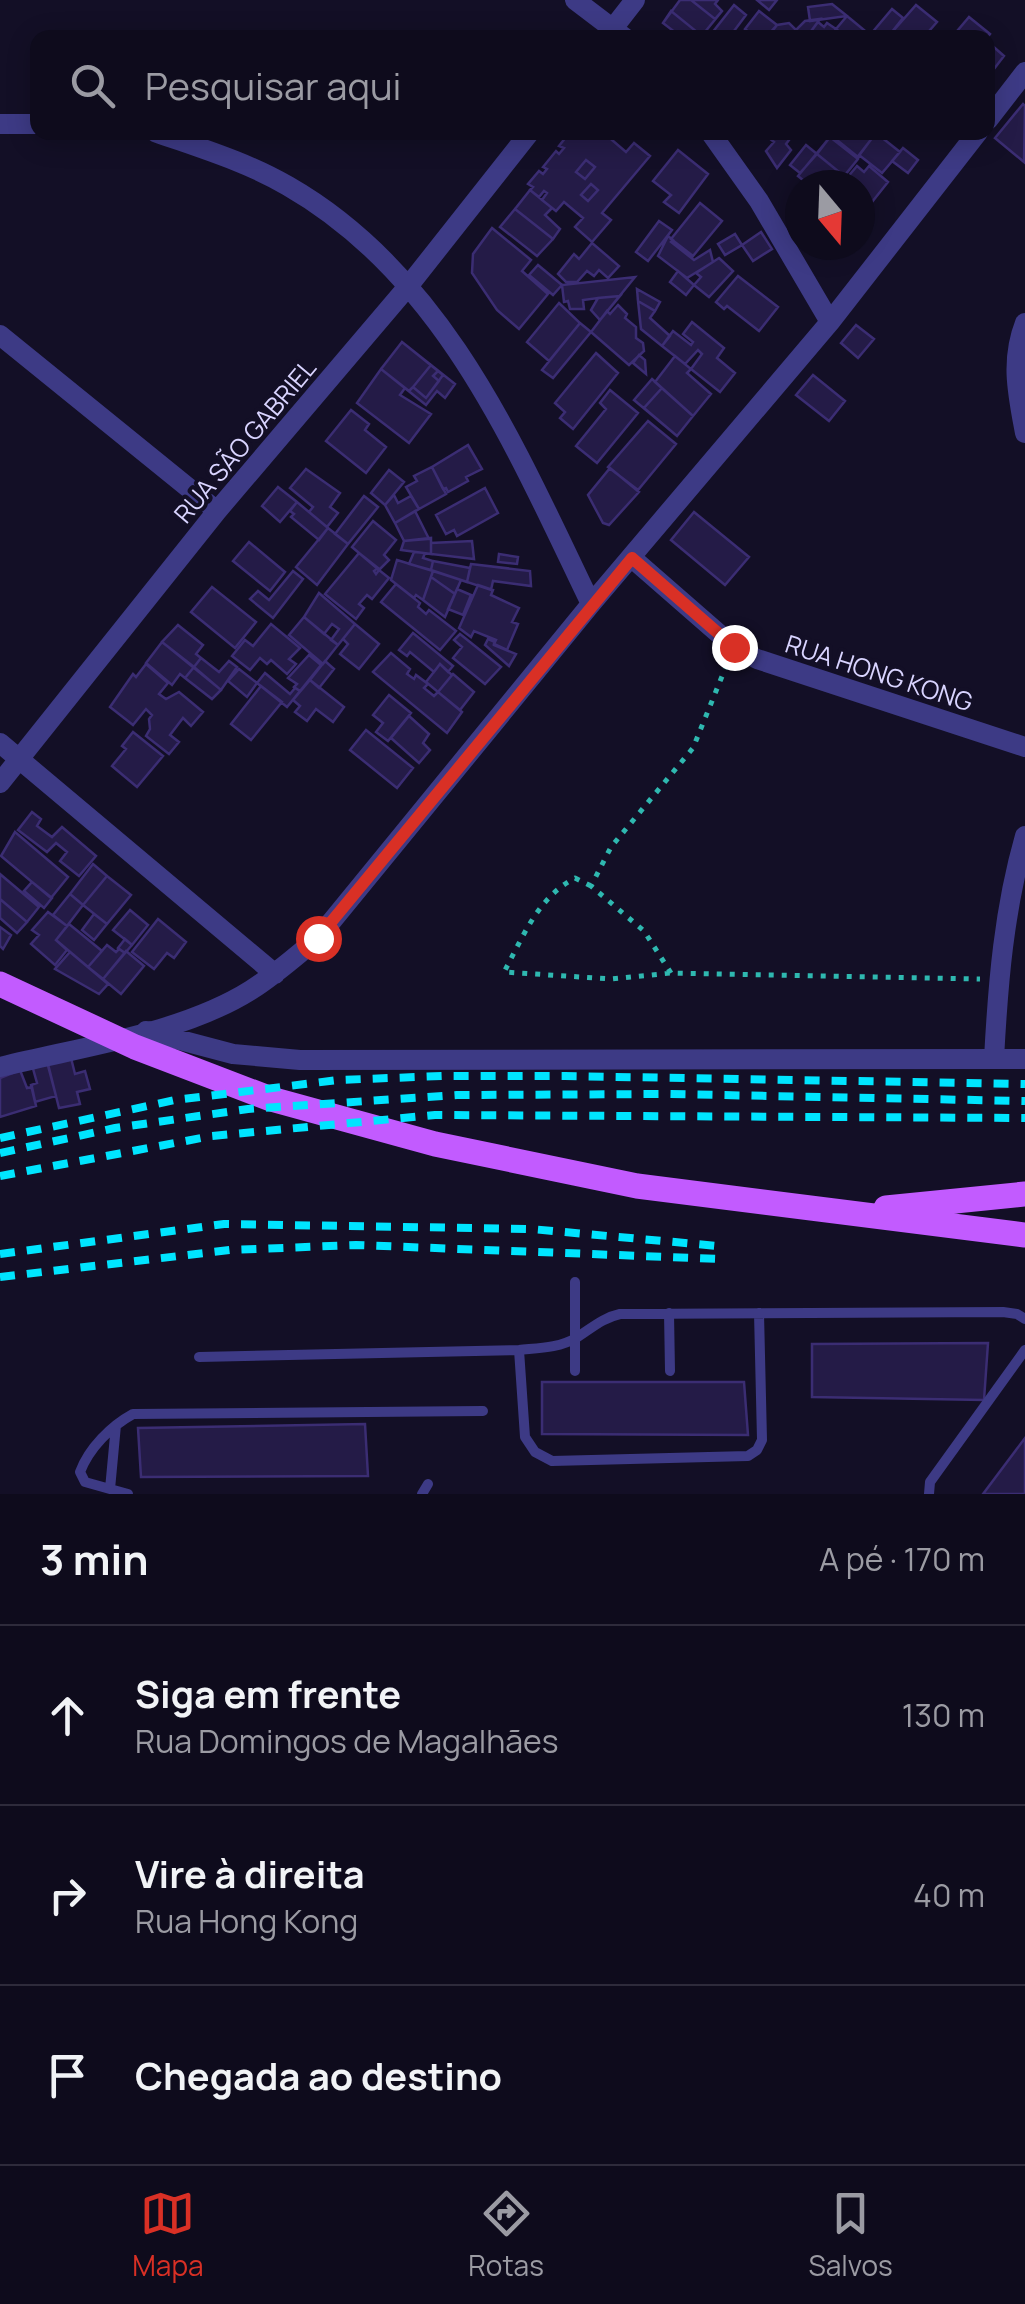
<!DOCTYPE html>
<html lang="pt">
<meta charset="utf-8">
<style>
body{margin:0;font-family:Manrope,sans-serif;background:#1c1929;color:#f1f3f6}
.compass{position:absolute;left:785px;top:170px;width:90px;height:90px;border-radius:50%;background:#0e0b1c;box-shadow:0 5px 25px #0003;rotate:161deg}
.stop{position:absolute;width:30px;height:30px;margin:-22px;border:8px solid #d93025;border-radius:50%;background:#fff}
.stop.end{background:#d93025;border-color:#fff;box-shadow:0 2px 10px #0008}
.list{margin:0;padding:0;list-style:none}
h2{display:flex;justify-content:space-between;align-items:center;height:130px;margin:0;padding:0 40px;font-size:42px}
h2 small{font-size:32px;font-weight:400;color:#9b9ba3}
.list li{display:grid;grid-template-columns:65px 1fr auto;gap:30px;align-items:center;box-sizing:border-box;height:180px;padding:0 40px;border-top:2px solid #2e2b3b}
.list b{display:block;font-size:38px;white-space:nowrap}
.list p{margin:0;font-size:32px;white-space:nowrap;color:#9b9ba3}
.list em{font-size:32px;font-style:normal;color:#9b9ba3}
.icon{flex:none;width:55px;height:55px;fill:none;stroke:currentColor;stroke-width:2;stroke-linecap:round;stroke-linejoin:round}
.map{position:relative;flex:none;width:1025px;height:1494px;overflow:hidden}
.search{position:absolute;background:#0e0b1c;box-shadow:0 5px 25px #0003;left:30px;right:30px;top:30px;height:110px;display:flex;align-items:center;gap:25px;box-sizing:border-box;padding:0 35px;border-radius:20px;color:#9b9ba3;font-size:38px}
.sheet{height:670px;background:#0e0b1c}
nav{display:flex;justify-content:space-around;align-items:center;box-sizing:border-box;height:140px;border-top:2px solid #2e2b3b;background:#0e0b1c;font-size:28px;color:#9b9ba3}
nav a{display:grid;justify-items:center;gap:5px}
nav .on{color:#d93025}
.map>svg:first-child{display:block}
</style>
<div class="map">
<svg width="1025" height="1494" viewBox="0 0 1025 1494">
<rect width="100%" height="100%" fill="#130f26"/>
<!-- building -->
<path fill="#241b47" stroke="#3b2d73" stroke-width="2.5" d="M680 0H718L715 4 722 11 700 38H675L676 33 663 23Z
M691 0H718L715 4 722 11 715 19Z
M757 0H777L769 10Z
M832 4 847 16 810 21 808 7Z
M734 5 746 15 734 31 739 35 708 38Z
M916 5 937 22 923 38H887Z
M892 9 903 18 887 38H874L870 35Z
M671 11 702 36 700 38 674 36 676 33 663 23Z
M759 11 777 25 767 38H756L745 29Z
M847 16 870 35 874 38H847L836 29Z
M969 17 990 34 987 38 953 36Z
M820 19 806 38H773L769 34 777 25 789 23 796 30 805 21Z
M818 22 824 27 827 23 836 29 830 38H806Z
M988 42 1004 56 994 69 988 64Z
M1023 104 1025 106 1024 162 995 138Z
M570 132H618L612 140 626 152 634 143 650 156 602 213 611 220 592 242 575 227 583 218 564 202 556 211 542 200 547 193 544 191 539 197 530 190 533 187 528 184 539 171 543 174 547 169 543 167 556 151 559 154 564 148 559 146Z
M768 132H795L786 144 791 150 777 168 766 151 774 142 769 138 771 135Z
M827 132 861 135 876 133 858 157Z
M876 133 900 152 882 173 859 155Z
M830 137 858 159 844 176 817 154Z
M830 137 858 159 837 185H809L798 176Z
M806 145 817 154 800 173 790 165Z
M903 148 918 160 908 173 892 161Z
M678 150 708 174 679 213 664 202 671 195 653 181Z
M586 160 595 167 585 179 576 172Z
M857 166 864 172 869 166 888 182 872 202 860 193V185H841Z
M591 184 598 190 588 201 581 195Z
M530 190 552 208 545 215 560 229 553 239 515 209Z
M700 203 722 221 693 256 671 239Z
M515 209 553 239 537 256 500 227Z
M659 221 672 230 648 261 636 252Z
M492 228 531 260 522 271 548 294 519 329 497 310 472 273 473 254Z
M761 232 772 249 753 261 742 245Z
M735 234 742 245 725 255 718 244Z
M668 236 673 240 671 242 694 260 710 250 713 262 687 278 658 256Z
M592 243 619 266 608 278 599 270 594 276 587 271 577 282H566L558 274 574 254 579 259Z
M719 258 733 271 709 297 694 285 701 277 696 273Z
M538 265 562 285 553 295 529 275Z
M678 271 694 285 686 295 670 282Z
M738 276 778 307 759 331 727 306 724 309 716 302Z
M635 277 600 320 591 310 598 298 583 300 584 309H570L568 301 564 302 562 285Z
M637 289 660 302 655 311 638 301Z
M620 296 600 320 591 310 598 298Z
M638 301 655 311 650 318 670 336 662 346 641 329Z
M559 303 580 323 549 361 527 342Z
M618 305 627 314 625 318 636 327V338L643 343 644 351 629 365 591 332 607 311 610 314Z
M692 322 724 348 717 358 735 373 720 392 691 369 702 354 698 350 685 364 662 346 673 331 691 345 693 342 683 334Z
M580 323 591 332 553 378 542 370Z
M856 325 874 339 858 358 841 343Z
M402 342 443 375 426 398 413 387 409 391 381 369Z
M402 342 455 384 445 398 437 391 426 405 381 369Z
M596 353 618 373 573 429 560 418 565 412 555 403Z
M639 355 645 360 646 374 633 363Z
M675 356 691 369 687 373 711 394 693 416 655 382Z
M431 365 438 371 433 376 439 381 426 398 413 387Z
M381 369 405 388 400 395 431 414 409 443 357 403Z
M813 375 845 401 829 421 796 395Z
M652 379 693 416 677 436 634 400Z
M662 388 693 416 677 436 644 408Z
M610 390 638 413 597 463 576 446 606 409 600 403Z
M351 410 369 424 365 430 386 447 366 473 326 441Z
M648 421 676 444 638 490 608 467Z
M468 445 482 469 466 477 468 481 448 492 446 488 443 489 432 467Z
M432 467 446 494 419 509 406 487 417 481 414 476Z
M610 468 639 492 609 525 603 523 588 495Z
M306 469 340 493 330 507 338 513 327 527 309 512 313 507 290 488Z
M389 470 404 482 385 505 371 493Z
M278 487 297 502 280 522 262 506Z
M485 488 498 513 457 536 454 530 446 534 436 515Z
M394 495 398 503 411 496 419 509 395 523 385 505Z
M364 496 378 507 348 544 335 534Z
M297 502 328 528 319 540 291 517 294 514 290 511Z
M415 511 429 539 404 541 395 523Z
M694 512 749 557 725 585 671 540Z
M373 521 396 540 384 555 389 560 379 570 352 547Z
M328 528 348 544 317 585 296 567Z
M431 538V554L401 550 404 541Z
M472 541 474 559 431 554V543Z
M249 542 285 572 270 591 233 561Z
M414 552 425 553 423 558 433 561 431 570 409 564Z
M359 553 378 568 374 571 376 574 379 570 389 578 372 599 367 595 359 604 364 608 356 619 325 594Z
M499 554 518 557 517 564 498 562Z
M397 560 433 571 423 600 416 595 414 598 391 580Z
M433 561 470 568 467 582 431 570Z
M471 564 530 571 531 586 493 581 491 590 467 582Z
M293 571 303 579 273 618 250 599 258 591 269 600Z
M433 571 461 580 445 617 423 600Z
M431 577 455 594 445 617 423 600Z
M396 584 420 603 418 607 426 614 429 610 456 631 440 650 381 602Z
M478 585 493 590 491 595 519 608 512 622 518 624 507 650 494 644 496 640 474 631 471 637 459 628Z
M212 587 256 622 235 648 191 612Z
M457 589 471 595 463 615 448 609Z
M319 593 355 624 338 645 331 640 339 629 332 624 324 634 304 617Z
M304 617 338 645 323 664 289 635Z
M271 624 300 648 289 659 296 664 287 674 271 660 267 664 260 658 250 670 232 656 245 640 253 646Z
M355 624 379 644 359 669 340 654 348 644 343 639Z
M178 625 203 645 196 654 201 658 194 667 162 642Z
M178 625 203 645 196 654 219 672 229 661 237 667 221 690 162 642Z
M413 633 453 666 448 672 440 664 434 672 410 652 407 656 399 650Z
M460 634 501 667 485 684 453 658 462 647 454 640Z
M488 639 495 642 494 645 516 654 509 666 485 645Z
M162 642 194 667 185 678 180 674 172 685 146 663Z
M391 653 410 669 407 674 414 679 416 675 428 684 424 688 434 696 438 692 462 712 447 733 373 672Z
M309 655 321 665 300 691 294 687 297 684 288 678Z
M325 661 334 669 319 688 310 680Z
M146 664 168 683 159 694 166 699 179 692 203 712 191 726 183 718 170 735 179 742 169 754 146 736 150 729 149 719 152 715 146 709 133 725 110 707 133 674 136 677Z
M440 664 452 675 438 692 426 682Z
M194 667 221 690 212 699 185 678Z
M239 669 257 683 247 697 228 681Z
M265 673 290 694 295 688 300 691 287 707 257 683Z
M453 674 474 692 460 710 438 692Z
M310 680 344 707 333 722 316 709 307 721 295 712 300 706 293 700Z
M261 686 282 702 251 740 231 724Z
M389 695 411 713 388 741 376 732 383 723 373 715Z
M409 716 429 734 423 743 430 750 419 763 391 738Z
M366 730 413 768 397 788 350 750Z
M133 732 163 756 137 787 112 766 126 749 122 746Z
M32 812 41 819 37 826 52 837 62 827 96 856 79 876 60 861 67 852 56 843 47 852 18 830Z
M15 832 68 877 51 898 1 856Z
M93 864 107 876 83 905 70 894Z
M0 874 39 907 27 922 0 899Z
M107 876 131 895 107 924 83 905Z
M32 882 52 898 44 908 24 891Z
M70 894 83 905 67 926 53 915Z
M0 899 27 922 17 933 0 918Z
M130 910 148 925 132 945 113 930Z
M48 912 67 926 56 940 67 950 55 965 31 944 39 935 32 930Z
M94 914 107 924 94 940 82 930Z
M158 919 186 942 174 958 167 953 154 969 132 952Z
M69 924 102 951 88 967 56 940Z
M0 927 11 935 3 949 0 946Z
M125 939 132 945 125 953 118 948Z
M107 945 116 952 119 949 125 953 103 979 88 967Z
M126 951 144 966 121 994 103 979Z
M70 952 108 984 99 994 55 969Z
M71 1058 75 1074 85 1071 90 1089 77 1092 80 1104 59 1108 48 1064Z
M47 1062 56 1096 35 1102 31 1085 37 1083 32 1065Z
M20 1070 27 1088 32 1087 36 1106 0 1117V1078Z
M988 1343 984 1400 812 1397V1344Z
M542 1382H744L748 1435 542 1434Z
M365 1424 368 1476 141 1477 138 1428Z
M1025 1438V1494H983Z"/>
<g fill="none" stroke-linecap="round" stroke-linejoin="round">
<!-- path -->
<path stroke="#2fb8b0" stroke-width="5" stroke-dasharray="5 8" stroke-linecap="butt" d="M591 886 575 878C538 897 523 937 504 972L611 979 671 973 980 979
M671 973 644 931 591 886 611 847 693 748 727 664"/>
<!-- lane -->
<path stroke="#3d3a85" stroke-width="10" d="M669 1313 670 1371
M519 1350 525 1437 535 1452 552 1461 748 1456 757 1450 762 1440 759 1313
M199 1357 519 1350C538 1348 559 1348 576 1338 592 1328 602 1318 620 1314L1003 1312 1017 1314 1025 1319
M575 1371V1282
M110 1489 116 1425
M128 1494 85 1482 80 1472C89 1448 111 1426 133 1414L483 1411
M422 1494 428 1484
M929 1494 930 1482 1025 1350"/>
<!-- street -->
<path stroke="#3d3a85" stroke-width="20" d="M575 0 625 38
M607 36 635 0
M988 120 1025 72
M0 124H38
M155 132C200 148 247 162 288 186 445 276 516 449 591 604
M710 132 759 201 830 322
M1025 323C1010 361 1018 395 1025 433
M0 335 217 511
M632 558 734 647 757 659 1025 747
M0 743 275 974
M0 783 217 511 410 284 530 132
M146 1031 233 1054 300 1060 1025 1059
M994 1059C998 983 1004 909 1025 836
M0 1067C80 1047 181 1034 251 990 275 975 296 956 318 938L591 604 830 322 978 132"/>
<!-- primary -->
<path stroke="#c25bff" stroke-width="25" d="M0 984 135 1047 271 1099 435 1144 637 1186 1025 1235
M886 1208 1025 1194"/>
<!-- rail -->
<path stroke="#00e5ff" stroke-width="8" stroke-dasharray="15 12" stroke-linecap="butt" d="M0 1138 175 1100 338 1080 442 1076H565L1025 1084
M0 1153 115 1128 248 1109 457 1095 669 1094 1025 1101
M0 1176 212 1136 435 1115 1025 1118
M0 1254 224 1224 531 1229 718 1246
M0 1277 230 1250 356 1245 720 1259"/>
</g>
<g fill="none" stroke-linecap="round" stroke-linejoin="round">
<!-- route -->
<path stroke="#d93025" stroke-width="12" d="M318 938 632 558 734 647"/>
</g>
<g text-anchor="middle" stroke-width="8" stroke-linejoin="round" paint-order="stroke">
<!-- street labels -->
<g font-size="25" fill="#d9d4ff" stroke="#130f26">
<text transform="translate(245 441) rotate(-50)" y="9">RUA SÃO GABRIEL</text>
<text transform="translate(879 673) rotate(18)" y="9">RUA HONG KONG</text>
</g>
</g>
</svg>
<svg class="compass" viewBox="-18 -18 36 36"><path d="M0-13l5 13h-10z" fill="#e53935"/><path d="M0 13l5-13h-10z" fill="#9b9ba3"/></svg>
<div class="stop" style="left:318px;top:938px"></div>
<div class="stop end" style="left:734px;top:647px"></div>
<div class="search"><svg class="icon" aria-label="search" viewBox="0 0 24 24"><circle cx="10" cy="10" r="6"/><path d="M15 15l6 6"/></svg>Pesquisar aqui</div>
</div>
<section class="sheet">
<h2>3 min<small>A pé · 170 m</small></h2>
<ul class="list">
<li><svg class="icon" aria-label="ahead" viewBox="0 0 24 24"><path d="M12 20V5M6 11l6-6 6 6"/></svg><div><b>Siga em frente</b><p>Rua Domingos de Magalhães</p></div><em>130 m</em></li>
<li><svg class="icon" aria-label="right" viewBox="0 0 24 24"><path d="M7 20v-9h11M14 6l5 5-5 5"/></svg><div><b>Vire à direita</b><p>Rua Hong Kong</p></div><em>40 m</em></li>
<li><svg class="icon" aria-label="arrive" viewBox="0 0 24 24"><path d="M6 21V4h12l-3 4 3 4H6"/></svg><div><b>Chegada ao destino</b></div></li>
</ul>
</section>
<nav>
<a class="on"><svg class="icon" aria-label="map" viewBox="0 0 24 24"><path d="M3 6l6-2 6 2 6-2v14l-6 2-6-2-6 2zM9 4v14M15 6v14"/></svg>Mapa</a>
<a><svg class="icon" aria-label="directions" viewBox="0 0 24 24"><path d="M12 3l9 9-9 9-9-9zM9 14v-3h6M13 9l2 2-2 2"/></svg>Rotas</a>
<a><svg class="icon" aria-label="saved" viewBox="0 0 24 24"><path d="M7 4h10v16l-5-4-5 4z"/></svg>Salvos</a>
</nav>
